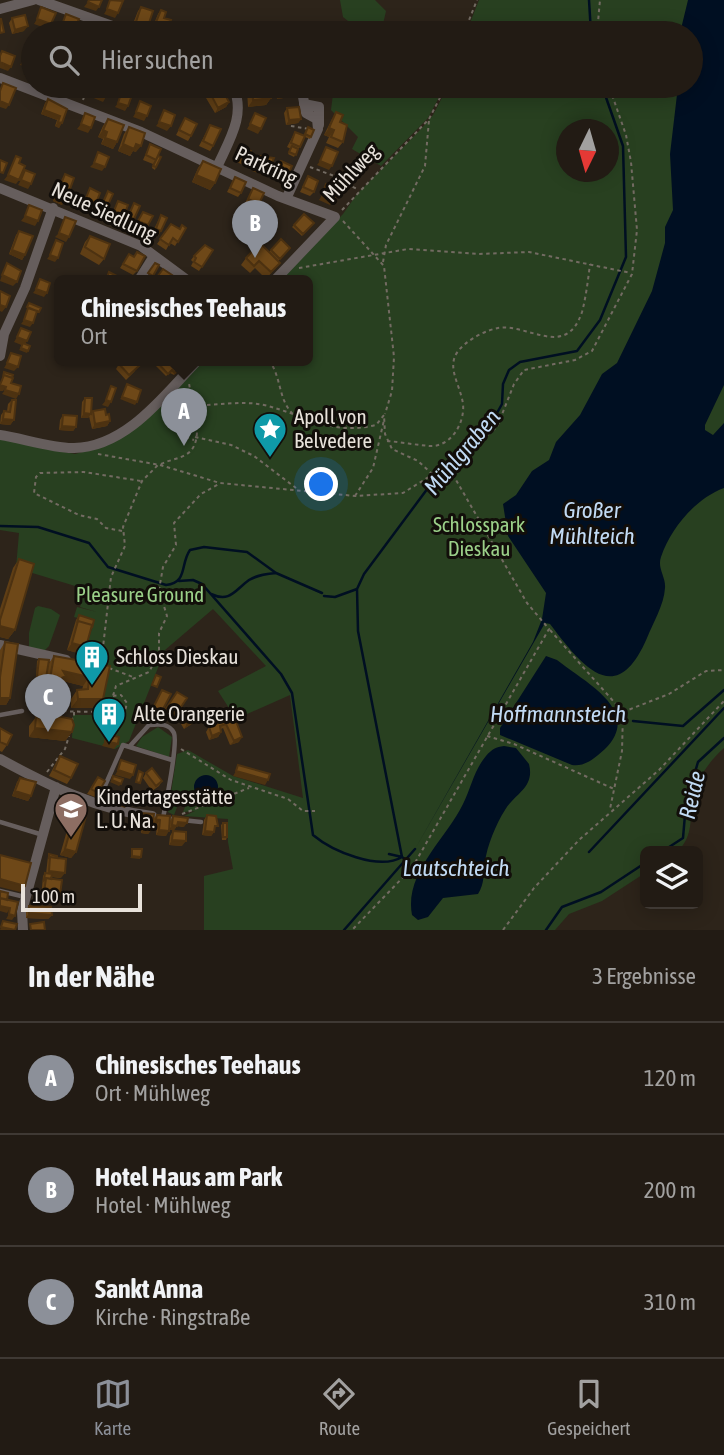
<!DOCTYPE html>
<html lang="de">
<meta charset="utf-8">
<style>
body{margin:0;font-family:"Asap Condensed",sans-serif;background:#2e2822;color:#f1f3f6}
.controls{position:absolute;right:21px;bottom:21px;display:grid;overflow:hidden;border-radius:10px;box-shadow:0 4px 18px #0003}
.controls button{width:63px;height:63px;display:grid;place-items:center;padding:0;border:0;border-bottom:2px solid #3f3934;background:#221b14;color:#f1f3f6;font:35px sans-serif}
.compass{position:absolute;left:556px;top:119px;width:63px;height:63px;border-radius:50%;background:#221b14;box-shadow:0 4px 18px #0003;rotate:185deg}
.scale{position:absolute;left:21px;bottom:18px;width:121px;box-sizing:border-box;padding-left:7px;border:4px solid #e8e2db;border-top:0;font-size:19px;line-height:24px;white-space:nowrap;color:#e8e2db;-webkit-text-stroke:5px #120e0a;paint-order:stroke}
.you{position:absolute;left:322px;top:485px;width:24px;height:24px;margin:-18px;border:5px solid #fff;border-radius:50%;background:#1a73e8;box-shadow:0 0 0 10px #1a73e833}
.badge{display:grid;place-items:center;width:46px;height:46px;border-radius:50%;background:#8c9099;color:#fff;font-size:23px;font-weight:700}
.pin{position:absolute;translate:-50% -58px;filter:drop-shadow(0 2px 4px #0008)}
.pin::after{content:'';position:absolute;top:37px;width:24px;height:21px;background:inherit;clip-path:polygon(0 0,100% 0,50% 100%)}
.popup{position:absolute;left:54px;top:275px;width:259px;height:91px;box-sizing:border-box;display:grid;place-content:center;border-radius:10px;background:#221b14;filter:drop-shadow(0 2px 5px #0005);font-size:23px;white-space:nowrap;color:#a2a1a0}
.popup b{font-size:26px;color:#f1f3f6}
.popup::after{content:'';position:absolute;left:50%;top:100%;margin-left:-14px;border:14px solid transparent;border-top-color:#221b14}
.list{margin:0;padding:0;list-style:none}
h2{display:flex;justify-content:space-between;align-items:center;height:91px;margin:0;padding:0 28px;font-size:30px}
h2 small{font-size:23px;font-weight:400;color:#a2a1a0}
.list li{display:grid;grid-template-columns:46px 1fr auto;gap:21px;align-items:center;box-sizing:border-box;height:112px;padding:0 28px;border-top:2px solid #3f3934}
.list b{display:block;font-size:26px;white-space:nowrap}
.list p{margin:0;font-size:23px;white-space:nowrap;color:#a2a1a0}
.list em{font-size:23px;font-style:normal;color:#a2a1a0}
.icon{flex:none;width:38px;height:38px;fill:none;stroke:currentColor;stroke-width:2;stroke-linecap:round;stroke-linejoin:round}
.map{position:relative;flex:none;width:724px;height:930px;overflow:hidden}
.search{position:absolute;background:#221b14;box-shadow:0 4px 18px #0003;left:21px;right:21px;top:21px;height:77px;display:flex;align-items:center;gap:18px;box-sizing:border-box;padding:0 24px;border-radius:38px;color:#a2a1a0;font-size:26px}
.sheet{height:427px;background:#221b14}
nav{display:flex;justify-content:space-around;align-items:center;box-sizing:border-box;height:98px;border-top:2px solid #3f3934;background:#221b14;font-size:19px;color:#a2a1a0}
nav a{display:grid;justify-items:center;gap:4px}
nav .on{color:#8c9099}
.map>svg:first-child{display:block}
</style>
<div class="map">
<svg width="724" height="930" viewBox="0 0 724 930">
<rect width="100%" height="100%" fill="#2d241a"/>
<!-- green -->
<path fill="#284020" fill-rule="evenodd" d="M340 0H375L386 11 383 24 377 29 352 24 343 17Z
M479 0H724V748C707 763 695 782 692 805 690 823 692 837 678 851H645V873L602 901 569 914 555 930H204V876L233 869 228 842V819L184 816 195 811 183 812 185 807 179 802 174 815 168 812 177 754 188 750 233 776 303 798 290 695 236 719 218 691 266 666 213 609 165 650 129 741 115 749 72 738 73 715H99L108 675 80 667 94 622 74 617 77 607 97 612 80 607 85 589 16 568 19 533 0 530V439L75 454 98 448 163 405 204 360H308V280H280L343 214 357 194 422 128 433 115 448 86H691V33H466ZM566 130H608V172H566Z
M334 86H404L432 96 445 86 428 118 381 166 352 149 358 137 331 110Z
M38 606 51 609 60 615 49 646 44 651 29 648V633L35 608Z
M158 727 172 737 169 757 136 746 142 737Z"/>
<!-- water -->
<path fill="#000f22" d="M688 0H724V385L705 425V430L713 435 724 423V488C695 499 671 528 661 557 657 568 666 577 665 588 664 605 653 623 647 638 616 710 582 666 550 624L545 623 415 849 533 642 542 619 546 593 508 536 503 504 516 495 532 471 549 460 556 442 580 415 602 374 617 363 652 291 665 243V227L673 210 670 154 678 86H691V33H680Z
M546 656 557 660C586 683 643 711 605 749 595 758 585 767 572 765L500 735V728Z
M504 746 516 748 529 764C535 788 515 793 505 810 496 824 487 846 485 862 483 874 485 883 478 894L443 898 428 917 418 920 412 915C404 873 446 839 463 804 471 788 474 770 486 756 492 749 496 747 504 746Z
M194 787a12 12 0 1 1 24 0a12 12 0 1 1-24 0Z"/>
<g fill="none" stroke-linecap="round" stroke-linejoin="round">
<!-- stream -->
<path stroke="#000f22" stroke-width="2.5" d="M589 0 591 33
M0 526 38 527 89 543 108 567 166 585C188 583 180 564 190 550L204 547 247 552 276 573 322 593
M179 581 193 580 202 584 281 674 292 693 313 835C332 851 379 871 402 857
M211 594C230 603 235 590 249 580 257 575 266 574 276 573
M324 596 335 597 357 589
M633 721 683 726 724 690
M663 851 683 838 686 803 698 762 724 738
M589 852 724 708
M389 854 402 857
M408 861 402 857 358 631 357 589 364 574 454 453 493 420 502 404 503 384 509 370 520 362 577 351 600 320 626 257 623 146 602 86
M344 930 415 849
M546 930 562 907 601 892 645 863"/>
<!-- path -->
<path stroke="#736b62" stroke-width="2" stroke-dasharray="3.5 3.5" stroke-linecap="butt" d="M464 33 477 0
M597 33 600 0
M83 100 88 86
M291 126 309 129
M310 167 345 180
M340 181 357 189
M342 210 429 119 446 86
M343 221 384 266 394 357 392 391 385 414
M383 262 386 245 425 166 429 120
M299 268 408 249 478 254 529 252 631 273
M269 360C282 378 278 401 294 415
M193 405C217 406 240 400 264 405 305 415 331 436 376 425L384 415 385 434 392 449 418 461 431 473 456 480 527 603 549 629 412 868 352 930
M179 435 194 440
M195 437 231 445 254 456 296 488
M387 441C401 442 416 445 430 446 451 447 465 423 463 404 460 382 442 363 464 345 473 337 487 330 498 328 528 323 566 360 582 312 586 297 588 280 590 264
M98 454 160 465 220 483 355 496 403 493 432 475
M161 464C169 460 179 459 187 454 207 441 191 400 189 383
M449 476 470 449 497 427 514 384 524 370 575 360 592 351 632 274 637 230 631 162 626 135 609 86
M355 496 373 468 384 420
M122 531 106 528 97 519 79 515 34 493 36 477 40 473 84 472 141 481
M550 630 623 712 622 751 610 809
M101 665 111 577 125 546 123 527 142 481 158 465
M109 668 133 677
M113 696 121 695 127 703 125 711 116 716
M109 709 116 686 149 672 159 653V633L167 616 159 590 163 567 176 545 174 523 201 494 219 484
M110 710 116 716 111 735
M49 711 99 712 108 709
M623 712 669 694 706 671 724 670
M70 720 74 718V712
M487 736 514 744 614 789
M181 749 231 780 288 799 303 811H315
M47 772 65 749 69 736
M182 814 249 788
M503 930 534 888 579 840 659 770 724 701"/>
<!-- lane -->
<path stroke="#665e5d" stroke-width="4.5" d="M0 715 22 711
M130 746 149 725C159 724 169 723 174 733 178 743 166 804 163 818L201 822
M97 804 123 745 172 760
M0 822 43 835
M0 891 25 897"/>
<!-- street -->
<path stroke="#665e5d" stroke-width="10" d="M39 0 132 33
M0 9 33 0
M0 78 141 132 278 196 335 217 275 280
M304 104 319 107V125
M218 165C230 139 246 114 233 86
M0 188 141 246 187 280
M287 197 318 129 317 119 306 113 301 86
M139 280 154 256
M0 356 4 334 25 288 53 208
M0 435C21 438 55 449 74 448 127 447 165 394 198 360
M0 645 66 660
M0 759C48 785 97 810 152 816
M23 930 22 911 56 787"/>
</g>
<!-- wall -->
<path fill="#5f3e15" d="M141 7 148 26 145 31 132 26 138 11Z
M161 10 164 18 166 31 165 33H156L151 31 158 14Z
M12 18 24 31 12 34 9 23Z
M250 86H269L271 98 266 105 248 107 247 90Z
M275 86H292L290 97 277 99Z
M210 93 229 102 226 107 215 113 206 98Z
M48 99 67 109 59 128 55 126 57 120 41 114 45 103Z
M287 108 301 119 298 123 286 125 284 113Z
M336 112 340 122 343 142 338 148 326 143 329 137 324 135 332 119Z
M185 118 191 136 188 141 176 135Z
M108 119 117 142 113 149 101 144 103 139 98 137 103 126Z
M210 125 213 146 210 151 199 146Z
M129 127 136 152 133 151 130 156 118 151 124 134Z
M306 130 311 137 310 139 305 137 294 157 288 154 291 149 287 147 295 132 304 136Z
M150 144 158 156 156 167 155 170 152 168 153 164 143 160Z
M240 146 249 155 253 166 248 167 232 160Z
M203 161 215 183 210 190 192 182 198 168Z
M281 161 287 177 284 182 273 176Z
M65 174 62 205 53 201 62 179Z
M308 176 314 192 310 196 300 192Z
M235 177 241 193 238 197 227 192Z
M253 188 259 204 256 208 245 203Z
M108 191 107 207 104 212 99 209Z
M134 203V219L131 224 125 221Z
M161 215V231L158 236 152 233Z
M171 224 180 229 186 228 175 246 170 243 166 250 157 244Z
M294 225H312L302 236 292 227Z
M19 231 25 255 22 260 9 254 16 235Z
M90 236 104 259 99 265 80 254 85 242Z
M213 250 199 271 191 266 193 262 191 260 194 256Z
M271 250H289L278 261 280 263 266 279 255 268 250 273 241 265 246 258 269 252Z
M137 252V271L133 275 120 268 129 254 134 256Z
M153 360H166L168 363 186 362 174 375 170 373 166 376 152 362Z
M119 364 135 371 126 380 116 369Z
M85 398 91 414 88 418H81L82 402Z
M12 400 14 420 10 425 0 424 1 415 4 411H7L8 404Z
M93 411 106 415 110 421 107 426 92 429 89 416Z
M63 415 76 427 73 431 59 430 60 420Z
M19 559 15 630 8 639 0 637V609L13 568Z
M79 615 86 647 81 654 67 650 76 620Z
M5 642 10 698 6 705H0V650Z
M54 656 110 666 97 708H71V699L77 690H82L83 686 63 681 61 684 59 692 53 701 42 699 45 681 36 679 37 661 39 659 49 663Z
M177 692 187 698 171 721 162 714Z
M42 713 72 732 65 741 29 737V726L36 717 39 718Z
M234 716 239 742 230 745 223 728 221 729V732L218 737 209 740 206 732 209 727Z
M184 719 196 721 184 729 181 724Z
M0 728 7 745 2 752 0 751Z
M60 756 71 778 67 784 49 776 56 763Z
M146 773 162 781 159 786 152 791 143 778Z
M98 777 105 781 95 797 87 794Z
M20 778 31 796 28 801 12 796 17 782Z
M185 794 191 800 185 807 179 802Z
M75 813 76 852 71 858 60 855 70 820Z
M141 813 152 829 148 834 141 833 142 823H137V818Z
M157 815 170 816 166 836 156 835 157 824H153V819Z
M207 815 214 832 211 836 202 835 204 820Z
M173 816 184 827 177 826 174 830H169L170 821Z
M223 823 227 837 226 840H222L221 825Z
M173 831 182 846 169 845 170 836Z
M49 854 61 878 52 877 57 899 41 898 43 876 45 873 46 874 48 856Z
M29 906 52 915 48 919 26 918V910Z"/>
<!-- shaded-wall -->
<path fill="#4d3211" d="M88 2 99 7 96 11 84 7Z
M107 9 118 13 115 18 104 14Z
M37 19 51 24 48 29 34 24Z
M136 22 148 26 145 31 132 26Z
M28 26 24 31 12 34 15 30Z
M154 27 166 31 165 33H156L151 31Z
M60 30 70 33H57Z
M23 60 30 62 27 67 20 65Z
M0 62 11 67 8 71 0 68Z
M27 71 33 73V79L24 75Z
M63 86H78L75 91Z
M92 92 106 97 103 102 89 96Z
M293 92 290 97 277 99 280 94Z
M271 98 266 105 248 107 253 100Z
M0 101 9 105 6 109 0 107Z
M229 102 226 107 215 113 218 108Z
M118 103 128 106 125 111 115 107Z
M44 110 60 116 57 120 41 114Z
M136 112 147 116 144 121 133 117Z
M301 119 298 123 286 125 289 120Z
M58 122 62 123 59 128 55 126Z
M159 122 171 126 167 131 156 126Z
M81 124 91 128 88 133 77 129Z
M250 124 261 129 258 134 247 129Z
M329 128 334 130 329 137 324 135Z
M103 130 107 132 103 139 98 137Z
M105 138 117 142 113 149 101 144Z
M123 144H136L141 146 136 152 133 151 130 156 118 151Z
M320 161 332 166 329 170 317 165Z
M94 163 105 167 102 171 90 167Z
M255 166 268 172 265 176 252 171Z
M8 175 19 180 16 184 4 180Z
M196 175 215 183 210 190 192 182Z
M21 180 31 184 28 189 18 185Z
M322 195 334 200 330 205 319 200Z
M56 197 66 200 62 205 53 201Z
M86 198 96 203 92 207 83 203Z
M114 211 124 215 120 219 111 215Z
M25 216 38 221 35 226 21 221Z
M138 221 148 225 145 230 135 226Z
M59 233 69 237 66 242 55 237Z
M12 250 25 255 22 260 9 254Z
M50 255 58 258 55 262 47 259Z
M2 275 17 282 13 286 0 281Z
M36 289 47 293 44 297 33 293Z
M0 305 6 307 2 312 0 311Z
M24 320 33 323 30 327 21 324Z
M17 337 27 341 24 346 14 342Z
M21 348 28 351 27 353 19 350Z
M7 363 18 367 14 371 4 368Z
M0 385 6 387 3 391H0Z
M5 390 19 394 16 399 2 394Z
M122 397 137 402 135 405 120 399Z
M106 400 111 402 108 407 102 405Z
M84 413 91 414 88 418H81Z
M3 419 14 420 10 425 0 424Z
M110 421 107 426 92 429 95 424Z
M62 426 76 427 73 431 59 430Z
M0 626 15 630 8 639 0 637Z
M72 643 86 647 81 654 67 650Z
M63 671 89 677 83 686 63 681 60 685Z
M37 677 46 678 45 681 36 679Z
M48 690 59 692 53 701 42 699Z
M0 698H10L6 705H0Z
M78 699H103L97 708H71Z
M153 708 162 711 159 716 150 712Z
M199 716 196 721 184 729 187 724Z
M35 728 72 732 65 741 29 737Z
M221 732 218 737 209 740 212 736Z
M242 737 239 742 230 745 234 741Z
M105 741 118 744 114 749 102 746Z
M118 770 133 775 130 779 115 775Z
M236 771 268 780 265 785 233 776Z
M112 780 121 784 119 786 110 782Z
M15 791 31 796 28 801 12 796Z
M105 795 128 803 125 808 102 800Z
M140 818 145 819 142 823H137Z
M156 819 160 820 157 824H153Z
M178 822 187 823 184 827 177 826 174 830H169L172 825Z
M144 828 152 829 148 834 141 833Z
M159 830 169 831 166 836 156 835Z
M205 831 214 832 211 836 202 835Z
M172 840 186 841 182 846 169 845Z
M65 849 76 852 71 858 60 855Z
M132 856 141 857 140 859 130 858Z
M49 871 65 873 61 878 46 876Z
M0 879 25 886 20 892 0 887Z
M44 893 60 895 57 899 41 898Z
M0 906 10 908 7 913 0 911Z
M29 913 52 915 48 919 26 918Z
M9 914 15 916 12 920 6 919Z
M1 927 14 930H0Z"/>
<!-- building -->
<path fill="#6e4818" stroke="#4d3211" stroke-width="2" d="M89 0H102L99 7 88 2Z
M110 0 123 1 118 13 107 9Z
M41 7 56 13 51 24 37 19Z
M141 7 153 11 148 26 136 22Z
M161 10 166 12 164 18 171 20 166 31 154 27Z
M66 14 79 19 73 33H70L60 30Z
M25 15 28 26 15 30 12 18Z
M0 19H1L4 32 0 33Z
M181 22 193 26 191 33H177Z
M88 23 99 27 97 33H84Z
M193 28 200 30 198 33H191Z
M2 51 15 56 11 67 0 62V56Z
M26 52 33 56V73L27 71 30 62 23 60Z
M3 83 16 88 9 105 0 101V91Z
M94 86H106L110 87 106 97 92 92Z
M252 86H269L271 98 253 100Z
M279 86H292L293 92 280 94Z
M324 86H331L332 93 325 94Z
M221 87 229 102 218 108 210 93Z
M122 91 132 95 128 106 118 103Z
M48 99 67 109 62 123 58 122 60 116 44 110Z
M140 101 151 106 147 116 136 112Z
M299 107 301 119 289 120 287 108Z
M164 110 175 115 171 126 159 122Z
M336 112 343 115 340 122 347 125 343 142 331 137 334 130 329 128Z
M85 113 95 117 91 128 81 124Z
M255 113 266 118 261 129 250 124Z
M185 118 197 124 191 136 179 130Z
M108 119 124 125 117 142 105 138 107 132 103 130Z
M210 125 221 129 213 146 203 141Z
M129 127 145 133 141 146 136 144 134 149 123 144Z
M308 127 314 130 311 137 305 134Z
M295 132 305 136 300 147 291 143Z
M150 144 161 149 156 160 146 155Z
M240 146 251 151 247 161 236 156Z
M292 146 298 149 296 155 289 152Z
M326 147 338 152 332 166 320 161Z
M98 152 109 157 105 167 94 163Z
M249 155 257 158 254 164 249 165 245 163Z
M16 156 21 158 19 163 25 166 19 180 8 175Z
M158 156 161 157 156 167 153 166Z
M260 156 274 158 268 172 255 166Z
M0 160 7 163 3 173 0 172Z
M203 161 221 169 215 183 196 175Z
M281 161 292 166 287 177 276 172Z
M25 170 35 174 31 184 21 180Z
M65 174 74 178 66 200 56 197Z
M308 176 318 181 314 192 303 187Z
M235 177 246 182 241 193 230 188Z
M326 184 338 189 334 200 322 195Z
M90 188 100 193 96 203 86 198Z
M253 188 264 193 259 204 248 199Z
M108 191 113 194 107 207 102 205Z
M118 201 128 205 124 215 114 211Z
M134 203 140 206 134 219 128 217Z
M29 205 42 210 38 221 25 216Z
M143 212 153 216 148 225 138 221Z
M304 214 314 223 303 234 294 225Z
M161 215 167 218 161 231 156 229Z
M65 217 76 221 69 237 59 233Z
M171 224 180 229 182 225 186 228 178 242 173 238 169 245 160 239Z
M19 231 33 236 25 255 12 250Z
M90 236 110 244 104 259 85 247Z
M281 239 290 248 280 259 271 250Z
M56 240 63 243 58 258 50 255Z
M260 243 280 263 271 272 259 261 254 266 246 258Z
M205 245 213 250 202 267 194 262 196 258 194 256Z
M137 252 145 256 137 271 123 264 129 254 134 257Z
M7 263 21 271 17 282 2 275Z
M155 263 159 265 153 276 148 273Z
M163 269 172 275 168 280H161L157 277Z
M109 272 121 278V280H106Z
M40 279 50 283 47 293 36 289Z
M0 291 10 296 6 307 0 305Z
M29 303 41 308 39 312 27 307Z
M28 308 37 311 33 323 24 320Z
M21 328 31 332 27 341 17 337Z
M23 343 30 346 28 351 21 348Z
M11 353 21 356 18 367 7 363Z
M123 360H133L139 366 129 375 119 364Z
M155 360H166L168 363 171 360H184L186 362 175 373 172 370 168 374Z
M4 372 13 375 12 378 4 375 3 377Z
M4 375 13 378 11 383 21 386 19 394 5 390 6 387 0 385Z
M127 384 141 390 137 402 122 397Z
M111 386 116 388 111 402 106 400Z
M85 398H92L91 414 84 413Z
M12 400H16L14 420 3 419 4 411 10 412Z
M105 409 106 415 109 414 110 421 95 424 93 411Z
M63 415 77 416 76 427 62 426Z
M19 559 34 564 15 630 0 626V620Z
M79 615 94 620 92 628V625L78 621 77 623Z
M78 621 92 625 86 647 72 643Z
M5 642 18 644 10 698H0V677Z
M54 656 110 666 103 699H78L77 690 88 689 89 677 63 671 66 676 62 678 59 692 48 690Z
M39 659 49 660 46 678 37 677Z
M156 675 161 677 157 687 152 685Z
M162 690 171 694 162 711 153 708Z
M177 692 187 698 175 716 165 710Z
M196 711 199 716 187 724 184 719Z
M42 713 72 719 74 725 72 732 35 728 36 717 42 718Z
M234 716 242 737 234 741 226 724 220 726 221 732 212 736 209 727Z
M0 728 12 735 7 745 0 742Z
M107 734 119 737 118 744 105 741Z
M60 756 78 764 71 778 54 770Z
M121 760 136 765 133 775 118 770Z
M238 765 270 774 268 780 236 771Z
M152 768 162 781 156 786 146 773Z
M139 771 143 773 140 783 136 782Z
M113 776 123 779 121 784 112 780Z
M98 777 105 781 98 793 91 789Z
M20 778 36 782 31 796 15 791Z
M107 790 122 796 123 792 132 795 128 803 105 795Z
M185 794 191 800 186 805 180 800Z
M75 813 86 816 76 852 65 849Z
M141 813 154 814 152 829 144 828 145 819 140 818Z
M157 815 170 816 169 831 159 830 160 820 156 819Z
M207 815 216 816 218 826H215L214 832 205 831Z
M173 816 188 818 187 823 178 822 177 826 172 825Z
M223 823H227V837H223Z
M173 831 186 832V841L172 840Z
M132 849H142L141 857 132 856Z
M49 854 57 856V858L50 857 49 859Z
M0 855 31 863 25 886 0 879Z
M50 857 66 859 65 873 49 871Z
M45 873 52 874 51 879 46 878 44 880Z
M46 878 62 880 60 895 44 893Z
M0 891 8 893 7 900 0 898Z
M0 898 18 902 15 916 9 914 10 908 0 906Z
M29 906 51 907 52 915 29 913Z
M3 921 17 924 15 930 1 927Z
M44 922 45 930H31L30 924Z"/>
<!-- icons -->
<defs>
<symbol id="sight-pin" viewBox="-11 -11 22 30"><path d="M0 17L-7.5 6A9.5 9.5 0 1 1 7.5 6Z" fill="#0f9aa8" stroke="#120e0a"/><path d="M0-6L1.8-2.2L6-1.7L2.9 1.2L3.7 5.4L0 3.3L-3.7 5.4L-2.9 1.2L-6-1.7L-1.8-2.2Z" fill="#fff"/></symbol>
<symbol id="building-pin" viewBox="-11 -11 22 30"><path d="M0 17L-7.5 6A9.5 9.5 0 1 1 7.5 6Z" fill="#0f9aa8" stroke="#120e0a"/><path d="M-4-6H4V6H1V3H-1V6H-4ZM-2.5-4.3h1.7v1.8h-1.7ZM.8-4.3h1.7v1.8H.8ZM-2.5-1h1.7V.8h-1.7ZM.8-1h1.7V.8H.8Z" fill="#fff"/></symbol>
<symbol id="school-pin" viewBox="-11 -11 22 30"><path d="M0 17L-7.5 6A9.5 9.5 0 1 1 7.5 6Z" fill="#8d6e63" stroke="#120e0a"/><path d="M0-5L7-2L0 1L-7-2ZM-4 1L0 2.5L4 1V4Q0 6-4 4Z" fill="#fff"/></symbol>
</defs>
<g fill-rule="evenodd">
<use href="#sight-pin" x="251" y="410" width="38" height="52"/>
<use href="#building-pin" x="73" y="638" width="38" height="52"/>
<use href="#building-pin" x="90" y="695" width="38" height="52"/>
<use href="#school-pin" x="52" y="790" width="38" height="52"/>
</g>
<g text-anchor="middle" stroke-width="6" stroke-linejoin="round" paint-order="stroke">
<!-- street labels -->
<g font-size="21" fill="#e8e2db" stroke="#120e0a">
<text transform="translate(266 166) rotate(25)" y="7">Parkring</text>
<text transform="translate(351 173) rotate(-47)" y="7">Mühlweg</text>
<text transform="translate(104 212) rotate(25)" y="7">Neue Siedlung</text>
</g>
<!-- poi labels -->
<g font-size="21" fill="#e8e2db" stroke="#120e0a" text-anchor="start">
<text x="294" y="424">Apoll von<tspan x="294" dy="24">Belvedere</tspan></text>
<text x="116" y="664">Schloss Dieskau</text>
<text x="134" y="721">Alte Orangerie</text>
<text x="96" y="804">Kindertagesstätte<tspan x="96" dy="24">L. U. Na.</tspan></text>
</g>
<!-- park labels -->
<g font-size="21" fill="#9bd089" stroke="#120e0a">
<text x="479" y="532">Schlosspark<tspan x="479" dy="24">Dieskau</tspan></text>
<text x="140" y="602">Pleasure Ground</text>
</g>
<!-- water labels -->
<g font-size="23" font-style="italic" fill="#c1daf4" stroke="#120e0a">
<text transform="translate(462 452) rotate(-50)" y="8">Mühlgraben</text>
<text x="592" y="518">Großer<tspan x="592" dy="26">Mühlteich</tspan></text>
<text x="558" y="722">Hoffmannsteich</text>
<text transform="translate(692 795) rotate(-77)" y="8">Reide</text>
<text x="456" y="876">Lautschteich</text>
</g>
</g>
</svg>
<div class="controls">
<button><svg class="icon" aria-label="layers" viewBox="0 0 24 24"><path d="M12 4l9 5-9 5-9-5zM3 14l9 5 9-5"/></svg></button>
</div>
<svg class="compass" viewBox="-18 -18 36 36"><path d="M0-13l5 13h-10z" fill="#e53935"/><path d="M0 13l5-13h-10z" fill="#a2a1a0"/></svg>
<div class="scale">100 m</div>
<div class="you"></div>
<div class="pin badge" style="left:184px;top:446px">A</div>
<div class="popup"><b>Chinesisches Teehaus</b>Ort</div>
<div class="pin badge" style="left:255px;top:258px">B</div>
<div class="pin badge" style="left:48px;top:732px">C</div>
<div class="search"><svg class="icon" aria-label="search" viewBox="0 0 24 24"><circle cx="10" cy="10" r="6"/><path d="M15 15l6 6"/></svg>Hier suchen</div>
</div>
<section class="sheet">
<h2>In der Nähe<small>3 Ergebnisse</small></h2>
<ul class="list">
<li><span class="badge">A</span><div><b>Chinesisches Teehaus</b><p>Ort · Mühlweg</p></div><em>120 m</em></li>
<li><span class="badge">B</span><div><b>Hotel Haus am Park</b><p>Hotel · Mühlweg</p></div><em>200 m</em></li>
<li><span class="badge">C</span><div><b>Sankt Anna</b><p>Kirche · Ringstraße</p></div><em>310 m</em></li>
</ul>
</section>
<nav>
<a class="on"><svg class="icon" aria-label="map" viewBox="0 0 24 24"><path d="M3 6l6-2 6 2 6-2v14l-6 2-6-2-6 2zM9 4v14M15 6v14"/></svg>Karte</a>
<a><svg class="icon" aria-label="directions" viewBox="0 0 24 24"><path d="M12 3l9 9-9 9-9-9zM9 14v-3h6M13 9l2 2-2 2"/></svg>Route</a>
<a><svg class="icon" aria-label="saved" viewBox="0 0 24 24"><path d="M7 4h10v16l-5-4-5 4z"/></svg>Gespeichert</a>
</nav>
